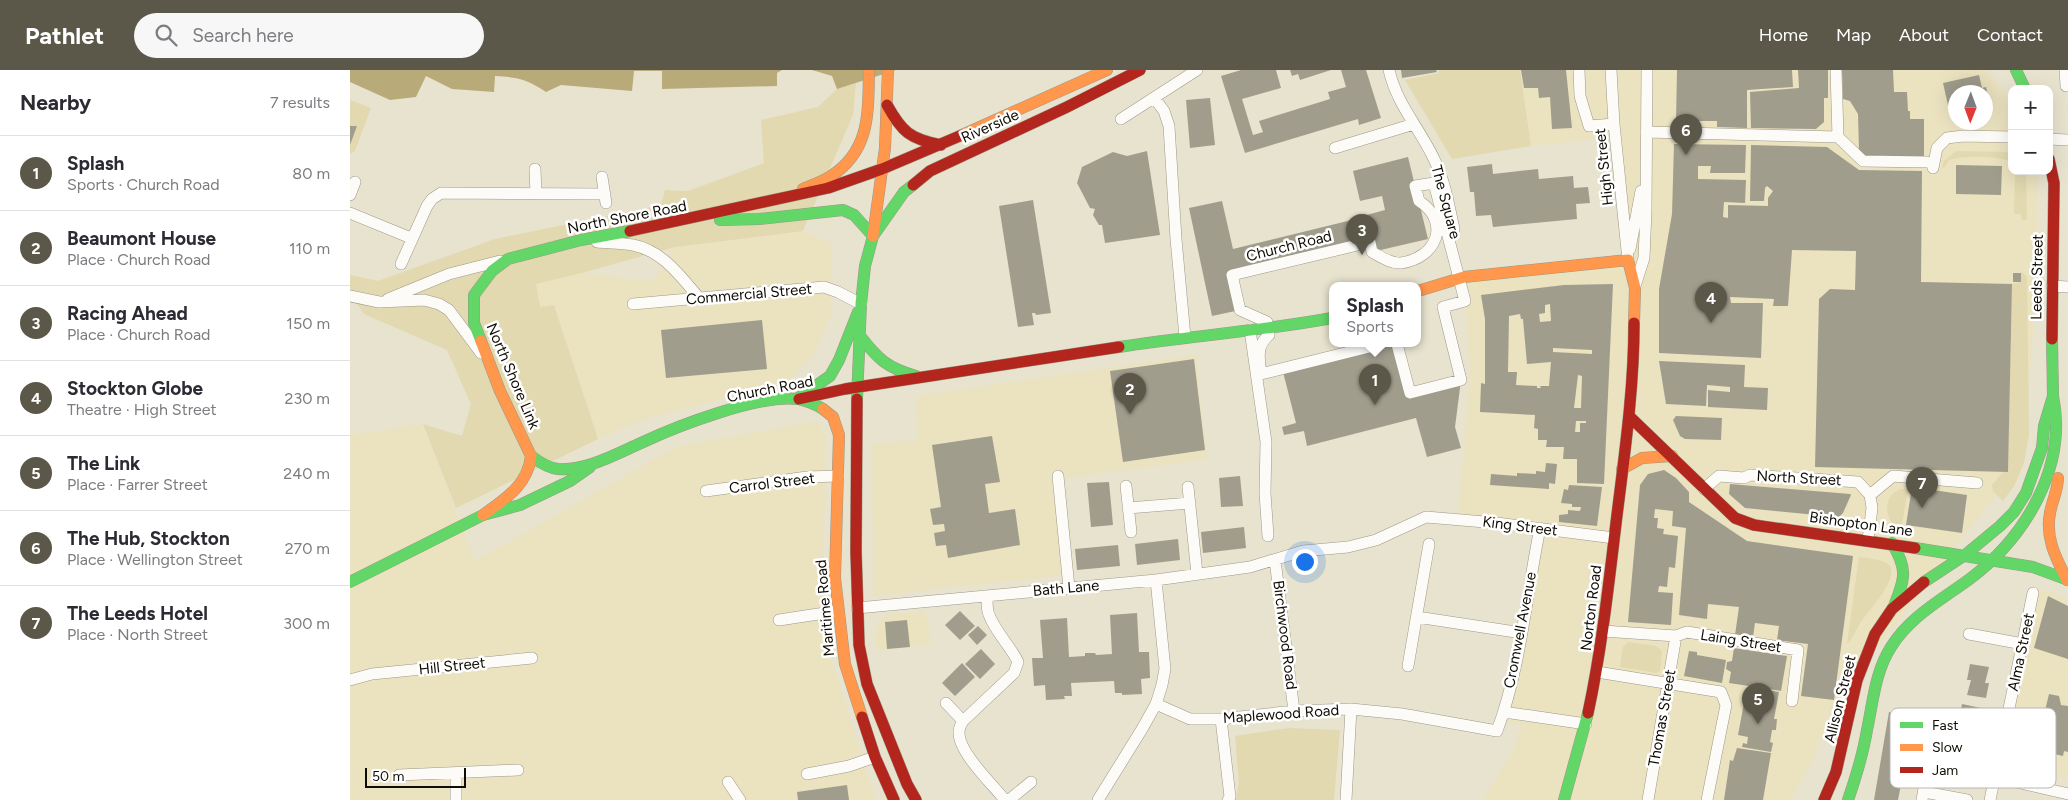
<!DOCTYPE html>
<meta charset="utf-8">
<style>
body{margin:0;font-family:Figtree,sans-serif;background:#f7f7f7;color:#2b2b33}
.controls{position:absolute;right:15px;top:15px;display:grid;overflow:hidden;border-radius:10px;box-shadow:0 5px 20px #0002}
.controls button{width:45px;height:45px;display:grid;place-items:center;padding:0;border:0;border-bottom:1px solid #e1e1e2;background:#fff;color:#2b2b33;font:25px sans-serif}
.compass{position:absolute;left:1598px;top:15px;width:45px;height:45px;border-radius:50%;background:#fff;box-shadow:0 5px 20px #0002;rotate:181deg}
.scale{position:absolute;left:15px;bottom:12px;width:101px;box-sizing:border-box;padding-left:5px;border:2px solid #0f0b02;border-top:0;font-size:14px;line-height:18px;white-space:nowrap;color:#0f0b02;-webkit-text-stroke:4px #fff;paint-order:stroke}
.you{position:absolute;left:954px;top:491px;width:18px;height:18px;margin:-12px;border:4px solid #fff;border-radius:50%;background:#1a73e8;box-shadow:0 0 0 8px #1a73e833}
.badge{display:grid;place-items:center;width:32px;height:32px;border-radius:50%;background:#5b5749;color:#fff;font-size:16px;font-weight:700}
.pin{position:absolute;translate:-50% -41px;filter:drop-shadow(0 1px 2px #0008)}
.pin::after{content:'';position:absolute;top:26px;width:18px;height:15px;background:inherit;clip-path:polygon(0 0,100% 0,50% 100%)}
.popup{position:absolute;left:979px;top:212px;width:92px;height:65px;box-sizing:border-box;display:grid;place-content:center;border-radius:10px;background:#fff;filter:drop-shadow(0 1px 4px #0005);font-size:16px;white-space:nowrap;color:#7c7c81}
.popup b{font-size:19px;color:#2b2b33}
.popup::after{content:'';position:absolute;left:50%;top:100%;margin-left:-10px;border:10px solid transparent;border-top-color:#fff}
.list{margin:0;padding:0;list-style:none}
h2{display:flex;justify-content:space-between;align-items:center;height:65px;margin:0;padding:0 20px;font-size:21px}
h2 small{font-size:16px;font-weight:400;color:#7c7c81}
.list li{display:grid;grid-template-columns:32px 1fr auto;gap:15px;align-items:center;box-sizing:border-box;height:75px;padding:0 20px;border-top:1px solid #e1e1e2}
.list b{display:block;font-size:19px;white-space:nowrap}
.list p{margin:0;font-size:16px;white-space:nowrap;color:#7c7c81}
.list em{font-size:16px;font-style:normal;color:#7c7c81}
.icon{flex:none;width:28px;height:28px;fill:none;stroke:currentColor;stroke-width:2;stroke-linecap:round;stroke-linejoin:round}
.map{position:relative;flex:none;width:1718px;height:730px;overflow:hidden}
header{display:flex;align-items:center;gap:30px;box-sizing:border-box;height:70px;padding:0 25px;background:#5b5749;color:#fff}
header strong{font-size:24px}
nav{display:flex;gap:28px;margin-inline-start:auto;font-size:18px}
.search{width:350px;height:45px;background:#f7f7f7;display:flex;align-items:center;gap:12px;box-sizing:border-box;padding:0 18px;border-radius:28px;color:#7c7c81;font-size:19px}
main{display:flex}
aside{flex:1;background:#fff}
.map>svg:first-child{display:block}
</style>
<header>
<strong>Pathlet</strong>
<div class="search"><svg class="icon" aria-label="search" viewBox="0 0 24 24"><circle cx="10" cy="10" r="6"/><path d="M15 15l6 6"/></svg>Search here</div>
<nav><a>Home</a><a>Map</a><a>About</a><a>Contact</a></nav>
</header>
<main>
<aside>
<h2>Nearby<small>7 results</small></h2>
<ul class="list">
<li><span class="badge">1</span><div><b>Splash</b><p>Sports · Church Road</p></div><em>80 m</em></li>
<li><span class="badge">2</span><div><b>Beaumont House</b><p>Place · Church Road</p></div><em>110 m</em></li>
<li><span class="badge">3</span><div><b>Racing Ahead</b><p>Place · Church Road</p></div><em>150 m</em></li>
<li><span class="badge">4</span><div><b>Stockton Globe</b><p>Theatre · High Street</p></div><em>230 m</em></li>
<li><span class="badge">5</span><div><b>The Link</b><p>Place · Farrer Street</p></div><em>240 m</em></li>
<li><span class="badge">6</span><div><b>The Hub, Stockton</b><p>Place · Wellington Street</p></div><em>270 m</em></li>
<li><span class="badge">7</span><div><b>The Leeds Hotel</b><p>Place · North Street</p></div><em>300 m</em></li>
</ul>
</aside>
<div class="map">
<svg width="1718" height="730" viewBox="0 0 1718 730">
<rect width="100%" height="100%" fill="#e8e3ce"/>
<!-- built -->
<path fill="#ebe2c0" fill-rule="evenodd" d="M1170 0H1636L1662 32V101H1687L1688 110 1686 220 1673 393 1611 469 1482 637 1465 686 1441 730H1133L1163 682 1171 655 1156 652 1193 468 1107 455 1120 305 1114 207 1279 194 1265 67 1181 76ZM1606 22H1636V52H1606Z
M453 161 481 173V244L465 283 438 311 289 351 248 369 204 235 190 237 186 214 232 203 302 211 325 177Z
M846 285 857 389 703 410 713 505 523 526 522 374 568 370 565 326Z
M467 351 476 368 472 561 526 730H0V365L73 354 125 491 326 377Z
M1697 520 1718 530V710L1648 695 1683 523Z
M576 540 581 574 526 581 525 561 535 545Z"/>
<!-- green -->
<path fill="#e2d9b0" d="M1089 0H1170L1181 76 1102 89 1055 10 1089 3Z
M506 13 503 45 453 161 325 177 232 203 186 214 190 237 204 235 248 369 106 438 73 354 112 366 121 334 97 280 14 244 0 224V205L28 211 145 169 311 135 315 120 338 121 414 93 411 50 468 37 487 19Z
M0 30 21 38 5 81 0 84Z
M1606 81 1660 82 1662 83V95L1661 91C1641 86 1619 85 1599 90L1594 98 1592 97 1594 91Z
M1663 101H1676L1677 150H1672L1671 144H1664L1665 107Z
M1671 201 1677 207 1679 365 1674 393 1664 416 1653 431 1643 421 1642 415 1653 402H1658L1662 214 1671 212Z
M1550 419H1558L1552 455 1542 453C1534 440 1535 426 1550 419Z
M1509 487C1516 488 1533 489 1539 495 1550 509 1518 541 1511 552 1506 559 1503 569 1497 574Z
M1278 572 1306 576 1312 581 1310 601 1306 603 1270 597 1273 577Z
M939 658 990 660 984 730H886L889 713 885 666Z"/>
<!-- water -->
<path fill="#b8ab79" d="M0 0H432L427 3V16L312 19V1H284L282 21 211 15 196 22C177 9 167 7 145 6L144 22 102 19 76 6 66 27 40 30 0 12Z
M462 0H546L487 19 482 6Z"/>
<!-- building -->
<path fill="#a19d8d" fill-rule="evenodd" d="M891 0H926L931 18 892 29 903 65 913 62 909 51 980 29 978 22 996 17 991 0H1016L1031 48 1009 55 1008 49 895 83 871 6Z
M940 0H981L950 10 948 4 942 6Z
M1051 0H1086L1087 2 1052 8Z
M1171 0H1216L1222 58 1202 59 1200 27 1189 28 1188 18H1174Z
M1327 0H1442L1443 17 1397 20V58L1367 57V51H1326Z
M1448 0H1478V28H1474V52L1466 59 1401 58 1400 22 1449 18Z
M1492 0H1543L1544 22H1557L1558 41H1560V49H1574V89H1520L1509 81 1508 44 1500 31 1493 29Z
M1629 5 1632 18 1636 17 1641 39 1636 41V22H1606V46L1600 44 1593 13Z
M860 28 865 75 840 78 836 30Z
M0 56H7L0 75Z
M1324 74 1396 75 1395 103H1360L1361 96H1348V109L1396 110 1395 133 1374 132 1373 147 1378 148V135L1418 136V128L1423 121 1417 116 1415 118 1414 131H1400L1401 75 1477 77 1509 100 1572 101 1571 212 1662 214 1658 402 1465 397 1469 229 1480 219 1505 220 1506 181 1442 180 1438 236H1423L1424 229 1380 227 1381 233H1413L1411 288 1309 283V219L1322 144Z
M797 81 810 165 755 173 752 155H749L743 145 745 139 740 138 727 113 732 97 763 82 777 86Z
M1058 87 1078 169 1022 182 1020 172 882 205 890 240 862 246 839 138 872 131 883 179 1014 147 1013 146 1035 140 1032 126 1010 131 1003 101Z
M1142 94 1143 104 1188 99 1189 109 1223 106 1224 118 1238 117 1240 133 1226 134 1227 149 1143 157 1141 145 1126 146 1124 122H1120L1117 97Z
M1606 95 1652 96 1651 125 1606 124Z
M683 130 701 243 686 245 685 243H682L684 255 668 257 649 136Z
M1663 203H1671V212H1663Z
M1263 214 1254 414 1227 413V389H1213L1214 377H1196L1197 370H1188V359L1184 358 1185 345 1130 342 1131 313 1135 314V249L1131 225 1214 215ZM1200 234 1201 251 1190 252 1189 244 1195 243V235ZM1170 244 1171 249H1173L1177 294 1201 292 1199 316H1190L1191 318H1187V316L1166 315 1167 302H1158L1159 246ZM1203 278 1242 280V284L1203 282ZM1228 305 1232 306 1231 338H1224ZM1226 351H1236V353H1230V362H1225Z
M412 250 417 299 316 308 311 260Z
M1031 274H1047L1060 323 1111 310 1105 357 1111 378 1077 387 1066 348 957 376 954 361 934 365 932 357 946 353 932 298Z
M844 289 855 380 773 392 760 301Z
M1309 291 1395 295 1394 317 1418 318 1417 340 1358 337V320L1380 322V317L1357 315 1356 336 1316 334Z
M1326 346 1372 348 1371 370 1335 369 1330 366 1323 350Z
M642 366 650 412 635 414 639 443 665 439 670 475 598 488 596 475 586 476 584 463 595 461 594 454 583 455 580 439 591 437 582 375Z
M1196 393 1207 394 1205 414 1199 413V419L1140 415 1141 404 1167 406V403L1186 404V401L1195 402Z
M1314 400 1326 408 1339 422V432L1397 471 1503 486 1484 630 1451 626 1458 574 1427 570 1429 556 1405 553 1403 567 1385 565 1389 537 1358 534 1357 549 1329 545 1336 458 1322 456 1323 441 1305 439 1304 448H1308L1307 458 1314 459 1313 464 1328 466 1325 498 1319 497 1317 517 1309 516 1308 522 1323 523 1321 555 1278 552 1290 415 1298 404Z
M890 406 893 436 871 437 869 408Z
M759 412 763 455 741 457 737 413Z
M1380 414 1500 424 1501 425 1493 443 1489 447 1476 446 1395 438 1379 424Z
M1219 415 1252 417 1247 456 1209 452V445L1218 444V440L1230 441 1231 437H1222V434L1211 433 1214 419 1218 420Z
M1562 417 1617 425 1612 463 1556 455Z
M894 457 896 478 853 483 851 462Z
M828 469 830 490 787 495 785 474Z
M768 475 770 496 727 500 725 479Z
M1698 526 1718 536V589L1684 578Z
M610 541 625 556 610 570 595 555Z
M787 543 789 582H799L800 608 791 609 792 624 772 625V623H765L764 611 721 613 722 626H714L715 629 696 630 695 615 684 616 682 588H693L690 550 717 548 719 587 735 586V583H745L746 585 762 584 760 545Z
M557 550 560 577 537 579 535 552Z
M628 556 637 565 627 575 618 565Z
M1384 578 1437 586 1431 621 1379 613 1381 602 1376 599 1377 592 1382 591Z
M631 579 645 594 630 609 615 594Z
M1339 581 1347 582V585L1376 590 1372 613 1334 606Z
M612 593 625 607 605 626 592 613Z
M1620 594 1639 597 1635 613H1639L1636 628 1617 625 1621 610H1617Z
M1406 618 1429 622 1424 649H1427L1426 660H1422L1420 672 1423 673 1421 682 1392 677 1393 673 1397 674 1398 667 1388 665 1394 633 1404 634Z
M1699 624 1709 626 1711 635 1718 636V682L1714 681 1713 686 1695 682 1696 678 1692 677 1698 651 1693 649Z
M1612 634 1631 638 1625 669 1606 665Z
M1539 642 1564 646 1548 730H1524Z
M1387 678 1421 683 1413 730H1374L1380 690 1383 691Z
M1589 687 1625 693 1622 709 1586 703Z
M497 715 499 730H448L447 722Z"/>
<g fill="none" stroke-linecap="round" stroke-linejoin="round">
<defs>
<path id="street" d="M1039 0C1047 35 1069 57 1084 89 1095 111 1099 136 1104 159
M1229 0 1230 26 1239 56 1264 54
M1261 0 1264 54 1278 190
M1486 0 1488 67 1513 91 1577 92
M1715 0 1716 16
M805 29 814 41 819 56 826 169 835 267
M771 49 847 0
M1296 62 1488 67
M1699 69 1718 70
M985 78 1064 54
M1583 98 1587 78 1597 68 1613 66 1662 67
M185 99 186 124
M252 107 256 133
M0 125 5 112
M0 143 61 168
M247 172C259 173 271 173 283 175 313 181 331 207 350 229
M1280 179 1291 121
M51 194 77 136 82 129 91 123 255 124
M1285 216 1294 188 1296 140 1297 0
M1702 216 1718 217
M0 226 29 232 74 230 89 234 99 240 131 283
M38 229 99 204 150 191
M283 234 474 217 488 222 511 234
M900 260 916 372 915 423 918 466
M1031 274 911 304C909 288 906 276 919 265L917 252 890 240 882 205 1020 172 1022 182C1031 187 1041 194 1051 193 1087 188 1101 152 1069 131L1065 116 1084 113 1115 231 1093 237 1111 310 1060 323 1047 274
M708 406 719 518
M776 416 781 462
M838 417 847 504
M1354 419 1369 406 1394 408 1400 405 1508 412 1520 425 1543 406 1627 413
M356 421 457 407 488 406
M778 438 840 433
M1518 470 1522 438 1520 425
M925 490 944 641
M637 526C637 531 637 537 638 542 644 561 660 575 668 592L664 603 613 651C611 654 609 659 609 662 608 682 643 715 655 730
M507 538 806 510 900 497 953 481 998 477 1026 470 1076 447 1147 453 1264 468
M1067 547 1172 563
M429 550 488 541
M1253 561 1326 566 1337 562 1448 580 1442 631
M1619 564 1673 574
M1058 596 1079 474
M1247 602 1371 622 1376 635 1357 730
M0 610 22 604 182 588
M596 633 613 651
M806 634 840 649H871L944 641 1001 639 1052 644 1147 661C1171 597 1176 526 1190 458
M1154 642 1236 654
M871 649 880 727 878 730
M106 703V730
M457 704 499 696 525 687
M49 705 168 700
M1645 707 1718 724
M378 712 390 730
M1574 722 1617 730
M659 730 681 712
M748 730 792 659 806 634 812 615 815 599 806 510
M996 730 1001 639
M1298 730 1326 566
M1572 730 1581 679
M1640 730 1683 523"/>
<path id="fast" d="M1666 0 1675 19
M370 150 409 149 493 140 504 145 523 166
M510 266C528 289 537 298 566 306
M131 271 124 253V225L142 201 158 189 231 170 280 161
M769 277C840 266 912 261 982 248
M447 329 480 306 489 290 508 242
M507 329 511 234 515 196 523 166 554 122 563 115
M181 386C189 392 198 398 208 399 236 401 266 384 291 373 327 356 410 324 448 329 457 331 465 334 473 339
M1542 473C1558 499 1555 509 1544 536
M1565 478 1683 497 1718 510
M0 512 133 445 170 435 220 411 240 397
M1574 512 1615 485 1650 456 1664 442 1676 423 1692 378 1694 356 1703 326 1702 269
M1214 730 1238 643
M1498 730C1506 707 1513 684 1517 660 1523 632 1525 602 1541 577 1560 546 1593 529 1621 508 1675 467 1718 397 1703 326"/>
<path id="slow" d="M612 65 757 0
M453 119C462 115 472 112 481 106 521 80 518 42 519 0
M523 166 535 78 538 0
M1068 221 1114 207 1278 190 1285 218 1284 253
M131 271 150 321 181 386C178 415 155 429 133 445
M473 339 483 347 489 365 485 508 495 594 512 647
M1272 399 1292 388 1322 386
M1708 408C1708 420 1702 431 1700 443 1695 468 1706 488 1717 510"/>
<path id="jam" d="M537 35C552 62 560 69 591 75
M1699 89 1704 113 1702 269
M563 115 580 101 717 37 790 0
M280 161 478 118 532 99 612 65
M449 329 495 319 769 277
M507 329 506 482 509 575 517 614 557 714 566 730
M1279 346 1385 448 1404 455 1565 478
M1238 643C1252 578 1259 511 1267 445 1275 381 1284 317 1284 253
M512 647 525 687 544 730
M1474 730 1486 702 1507 610 1525 564 1542 539 1574 512"/>
</defs>
<!-- street casing -->
<use href="#street" stroke="#9c9888" stroke-width="12"/>
<!-- fast casing -->
<use href="#fast" stroke="#9c9888" stroke-width="12"/>
<!-- slow casing -->
<use href="#slow" stroke="#9c9888" stroke-width="12"/>
<!-- jam casing -->
<use href="#jam" stroke="#9c9888" stroke-width="12"/>
<!-- street -->
<use href="#street" stroke="#fcfbf8" stroke-width="11"/>
<!-- fast -->
<use href="#fast" stroke="#63d668" stroke-width="11"/>
<!-- slow -->
<use href="#slow" stroke="#ff974d" stroke-width="11"/>
<!-- jam -->
<use href="#jam" stroke="#b3261e" stroke-width="11"/>
</g>
<g text-anchor="middle" stroke-width="5" stroke-linejoin="round" paint-order="stroke">
<!-- street labels -->
<g font-size="15" fill="#0f0b02" stroke="#fff">
<text transform="translate(640 56) rotate(-24)" y="5">Riverside</text>
<text transform="translate(1254 97) rotate(-96)" y="5">High Street</text>
<text transform="translate(1096 132) rotate(75)" y="5">The Square</text>
<text transform="translate(277 147) rotate(-11)" y="5">North Shore Road</text>
<text transform="translate(939 176) rotate(-14)" y="5">Church Road</text>
<text transform="translate(1687 207) rotate(-89)" y="5">Leeds Street</text>
<text transform="translate(399 224) rotate(-5)" y="5">Commercial Street</text>
<text transform="translate(163 306) rotate(67)" y="5">North Shore Link</text>
<text transform="translate(420 319) rotate(-11)" y="5">Church Road</text>
<text transform="translate(1449 408) rotate(3)" y="5">North Street</text>
<text transform="translate(422 413) rotate(-7)" y="5">Carrol Street</text>
<text transform="translate(1511 454) rotate(8)" y="5">Bishopton Lane</text>
<text transform="translate(1170 456) rotate(7)" y="5">King Street</text>
<text transform="translate(716 518) rotate(-5)" y="5">Bath Lane</text>
<text transform="translate(475 538) rotate(-95)" y="5">Maritime Road</text>
<text transform="translate(1241 538) rotate(-83)" y="5">Norton Road</text>
<text transform="translate(1170 560) rotate(-79)" y="5">Cromwell Avenue</text>
<text transform="translate(935 565) rotate(83)" y="5">Birchwood Road</text>
<text transform="translate(1391 571) rotate(9)" y="5">Laing Street</text>
<text transform="translate(1671 582) rotate(-78)" y="5">Alma Street</text>
<text transform="translate(102 596) rotate(-6)" y="5">Hill Street</text>
<text transform="translate(1490 629) rotate(-76)" y="5">Allison Street</text>
<text transform="translate(931 644) rotate(-4)" y="5">Maplewood Road</text>
<text transform="translate(1312 648) rotate(-80)" y="5">Thomas Street</text>
</g>
</g>
<!-- legend -->
<rect x="1540" y="638" width="166" height="80" rx="8" fill="#fff" stroke="#b7b6b3" stroke-width="1"/>
<rect x="1550" y="652" width="23" height="6" fill="#63d668"/>
<rect x="1550" y="674" width="23" height="7" fill="#ff974d"/>
<rect x="1550" y="697" width="23" height="6" fill="#b3261e"/>
<g font-size="14" fill="#0f0b02">
<text x="1582" y="660">Fast</text>
<text x="1582" y="682">Slow</text>
<text x="1582" y="705">Jam</text>
</g>
</svg>
<div class="controls">
<button>+</button>
<button>−</button>
</div>
<svg class="compass" viewBox="-18 -18 36 36"><path d="M0-13l5 13h-10z" fill="#e53935"/><path d="M0 13l5-13h-10z" fill="#7c7c81"/></svg>
<div class="scale">50 m</div>
<div class="you"></div>
<div class="pin badge" style="left:1025px;top:335px">1</div>
<div class="popup"><b>Splash</b>Sports</div>
<div class="pin badge" style="left:780px;top:344px">2</div>
<div class="pin badge" style="left:1012px;top:185px">3</div>
<div class="pin badge" style="left:1361px;top:253px">4</div>
<div class="pin badge" style="left:1408px;top:654px">5</div>
<div class="pin badge" style="left:1336px;top:85px">6</div>
<div class="pin badge" style="left:1572px;top:438px">7</div>
</div>
</main>
